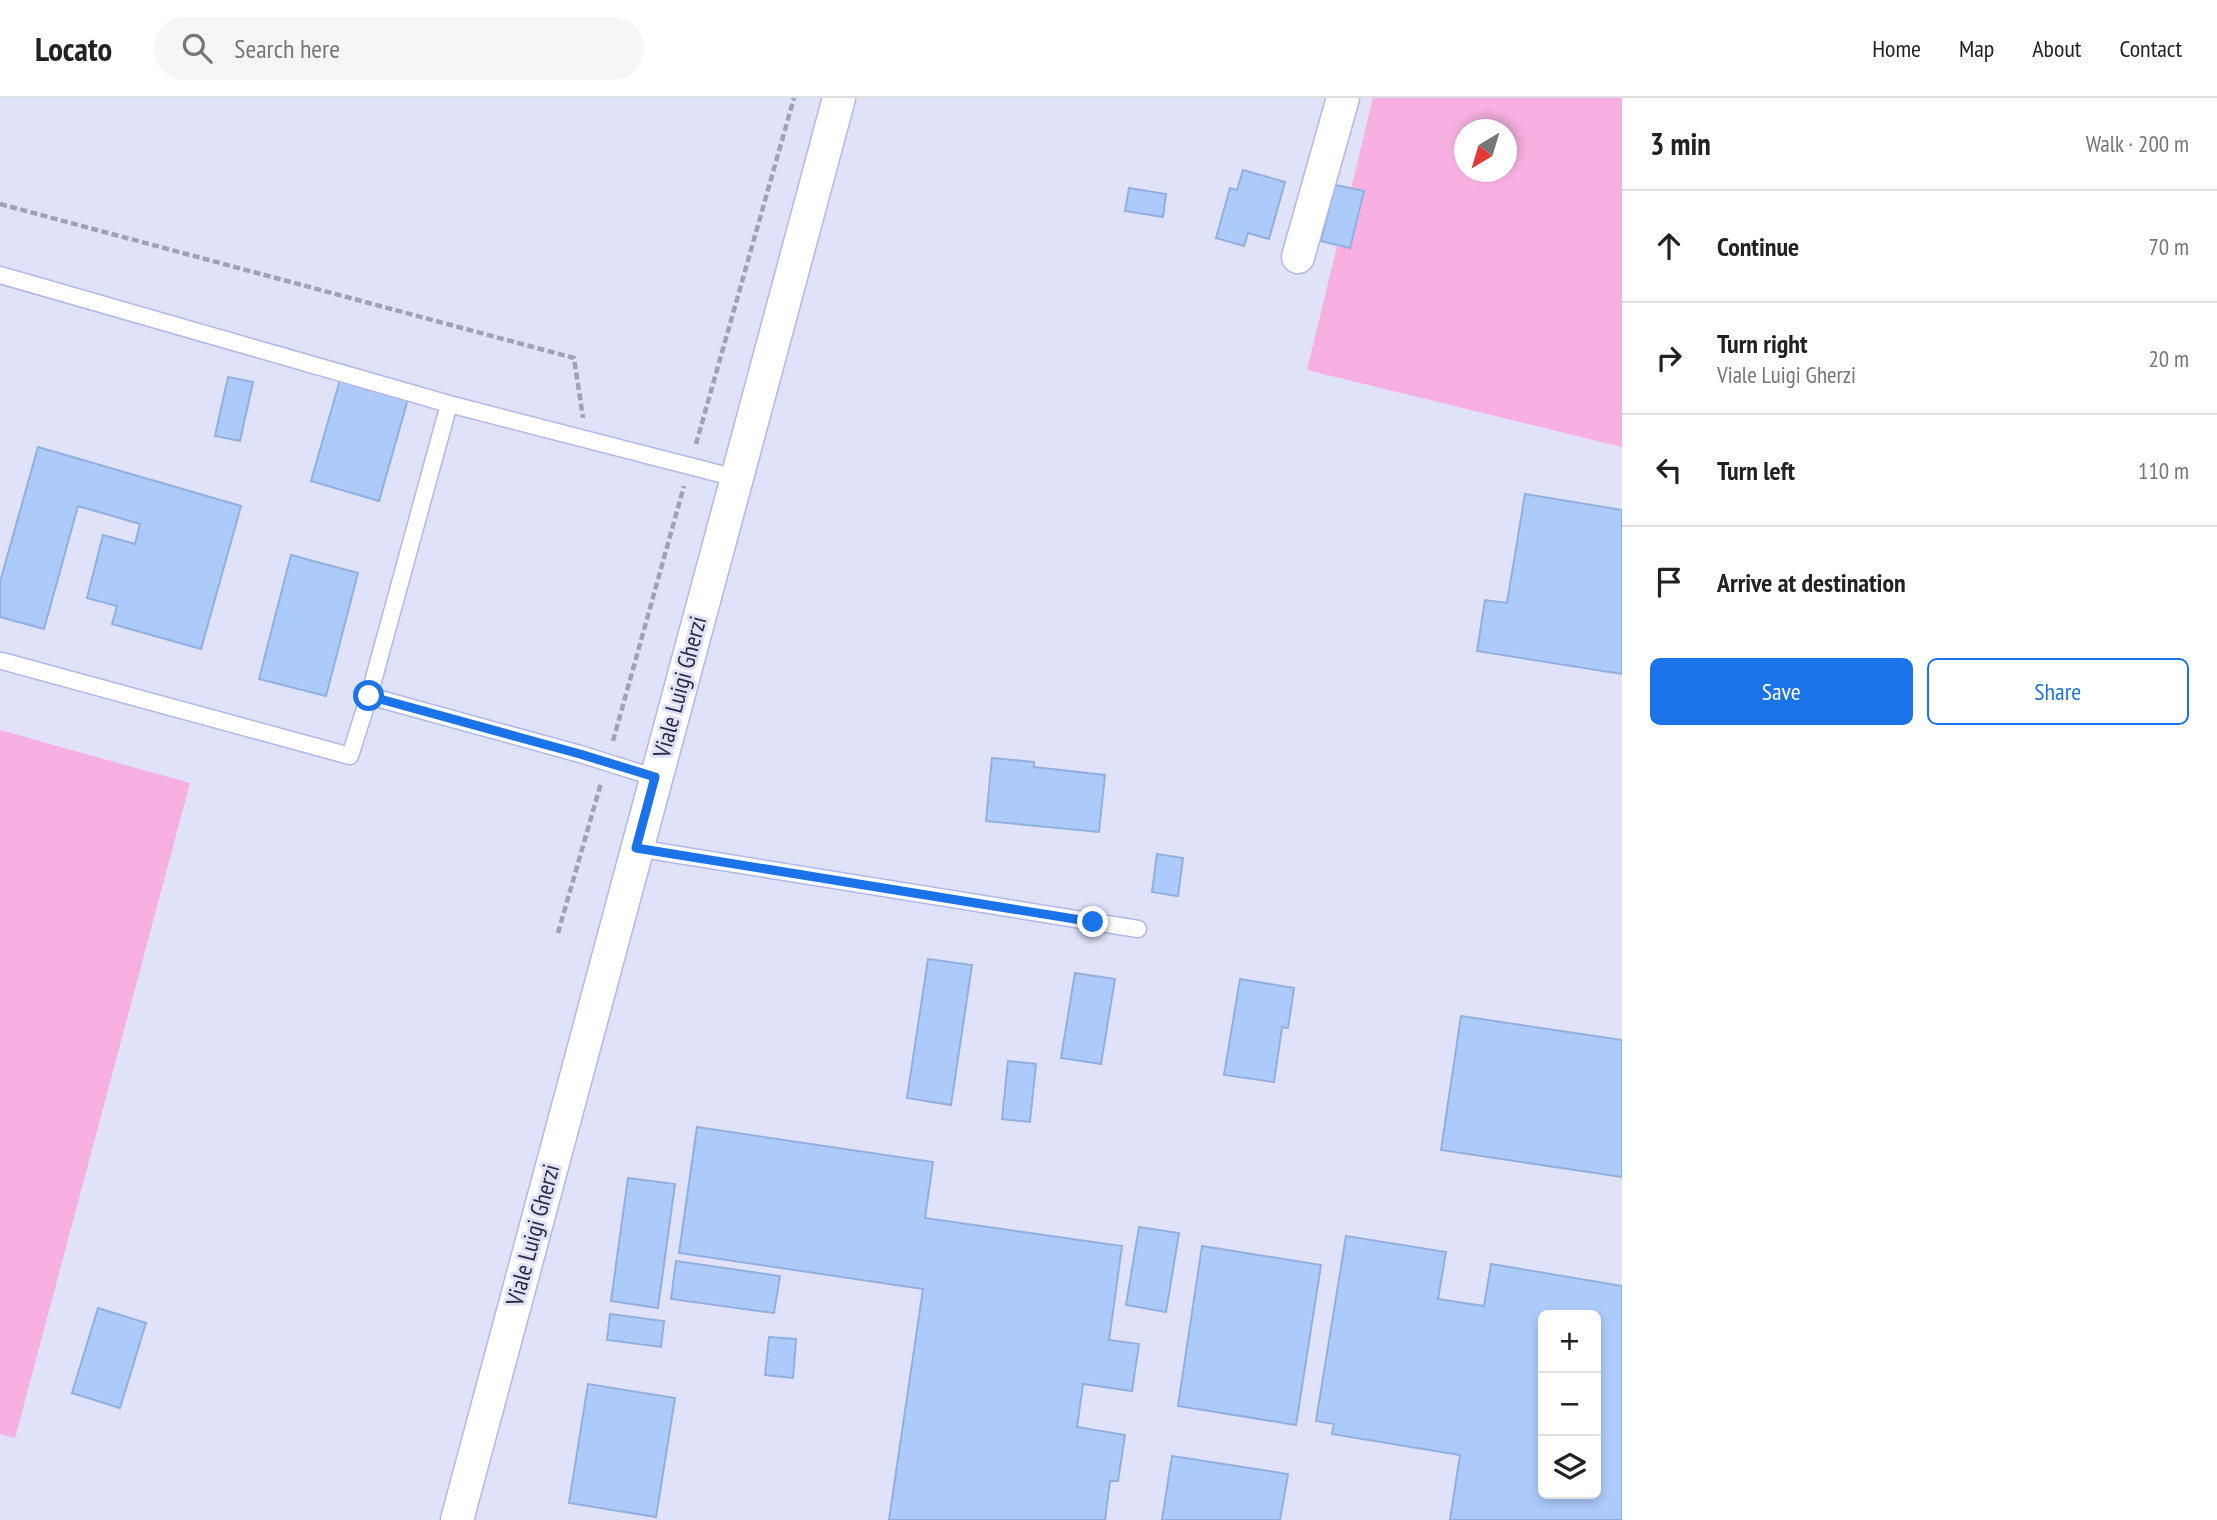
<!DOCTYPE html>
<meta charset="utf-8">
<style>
body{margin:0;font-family:"PT Sans Narrow",sans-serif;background:#f6f6f6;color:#222}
.controls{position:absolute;right:21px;bottom:21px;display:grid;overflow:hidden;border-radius:10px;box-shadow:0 4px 10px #0003}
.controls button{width:63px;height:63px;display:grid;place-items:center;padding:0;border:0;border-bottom:2px solid #e0e0e0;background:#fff;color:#222;font:35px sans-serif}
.compass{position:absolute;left:1454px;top:21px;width:63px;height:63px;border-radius:50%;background:#fff;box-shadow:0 4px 10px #0003;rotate:218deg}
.stop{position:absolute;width:21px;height:21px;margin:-16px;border:5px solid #1a73e8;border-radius:50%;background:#fff}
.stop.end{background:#1a73e8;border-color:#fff;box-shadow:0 2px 7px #0008}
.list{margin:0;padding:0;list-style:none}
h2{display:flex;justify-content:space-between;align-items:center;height:91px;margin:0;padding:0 28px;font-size:30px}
h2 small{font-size:23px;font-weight:400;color:#767676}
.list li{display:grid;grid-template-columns:46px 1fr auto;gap:21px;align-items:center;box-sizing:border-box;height:112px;padding:0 28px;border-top:2px solid #e0e0e0}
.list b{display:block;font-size:26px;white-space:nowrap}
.list p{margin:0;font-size:23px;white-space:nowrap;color:#767676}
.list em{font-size:23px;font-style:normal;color:#767676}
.actions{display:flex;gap:14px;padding:21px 28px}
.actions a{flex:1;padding:16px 0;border:2px solid #1a73e8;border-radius:10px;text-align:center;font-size:24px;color:#1a73e8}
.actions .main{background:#1a73e8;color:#fff}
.icon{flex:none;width:38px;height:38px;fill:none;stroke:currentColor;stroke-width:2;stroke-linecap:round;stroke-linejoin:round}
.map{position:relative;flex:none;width:1622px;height:1422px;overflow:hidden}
header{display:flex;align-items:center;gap:42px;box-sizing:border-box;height:98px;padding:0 35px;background:#fff;border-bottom:2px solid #e0e0e0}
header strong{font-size:33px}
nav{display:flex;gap:38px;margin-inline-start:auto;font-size:24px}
.search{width:490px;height:63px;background:#f6f6f6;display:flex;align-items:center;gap:18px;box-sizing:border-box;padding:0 24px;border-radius:38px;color:#767676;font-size:26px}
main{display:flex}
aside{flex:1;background:#fff}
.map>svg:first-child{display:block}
</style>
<header>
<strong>Locato</strong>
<div class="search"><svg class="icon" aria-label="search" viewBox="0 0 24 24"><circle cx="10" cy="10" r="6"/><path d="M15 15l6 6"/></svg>Search here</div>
<nav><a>Home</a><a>Map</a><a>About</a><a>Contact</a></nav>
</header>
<main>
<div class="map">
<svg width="1622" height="1422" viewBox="0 0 1622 1422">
<rect width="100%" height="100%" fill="#dfe2f8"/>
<!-- green -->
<path fill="#f7b0e1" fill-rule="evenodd" d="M1373 0H1622V349L1307 272ZM1464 32H1506V74H1464Z
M0 632 190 685 15 1340 0 1336Z"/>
<!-- building -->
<path fill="#accbfb" stroke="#92b0df" stroke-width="2" fill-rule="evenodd" d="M1243 72 1285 84 1269 141 1248 135 1244 148 1216 140 1230 90 1237 92Z
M1335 87 1364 93 1350 150 1321 143Z
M1129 90 1166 96 1163 119 1125 113Z
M228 279 253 284 240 343 215 338Z
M340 282 408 301 379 403 311 383Z
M38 349 241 408 201 551 112 526 117 508 87 500 103 437 135 446 140 426 78 408 44 531 0 519V484Z
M1525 396 1622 412V576L1477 553 1485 502 1507 505Z
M291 457 358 475 326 598 259 581Z
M992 660 1034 664V669L1105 677 1099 734 986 723Z
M1157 756 1183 760 1178 798 1152 794Z
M928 861 972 867 951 1007 907 1000Z
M1075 875 1115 881 1101 966 1061 960Z
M1240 881 1294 890 1288 930 1282 929 1274 984 1224 977Z
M1461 918 1622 942V1079L1441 1052Z
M1008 963 1036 966 1030 1024 1002 1021Z
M697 1029 933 1064 925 1120 1122 1148 1109 1242 1139 1246 1132 1293 1083 1286 1077 1329 1125 1337 1118 1383H1110L1105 1422H889L923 1191 679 1155Z
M628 1080 675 1086 658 1210 611 1203Z
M1139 1129 1179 1135 1166 1214 1126 1207Z
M1346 1138 1446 1154 1438 1201 1484 1208 1491 1166 1622 1188V1422H1450L1460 1357 1332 1336 1334 1326 1316 1323ZM1543 1217H1596V1396H1543Z
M1202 1148 1321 1167 1296 1327 1178 1308Z
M676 1163 780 1178 774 1215 671 1201Z
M98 1210 146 1225 120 1310 72 1295Z
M610 1216 664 1223 661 1249 607 1242Z
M769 1239 796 1241 793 1280 765 1277Z
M588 1286 675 1300 656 1419 569 1405Z
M1172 1358 1288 1376 1280 1422H1162Z"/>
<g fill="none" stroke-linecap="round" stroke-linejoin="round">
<defs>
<path id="lane" d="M0 177 449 306 369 598
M449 306 736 380
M2 563 350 658 369 598 580 656 660 681
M636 750 1138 831"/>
<path id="street" d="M1298 159 1343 0
M457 1422 839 0"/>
</defs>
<!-- lane casing -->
<use href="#lane" stroke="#b1b8ec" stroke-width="19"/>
<!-- street casing -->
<use href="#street" stroke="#b1b8ec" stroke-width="35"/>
<!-- path -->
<path stroke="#9fa2b7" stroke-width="4.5" stroke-dasharray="7 3.5" stroke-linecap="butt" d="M0 106 574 260 583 320
M696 346 794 0
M613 643 684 388
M558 835 601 685"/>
<!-- lane -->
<use href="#lane" stroke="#fff" stroke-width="16"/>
<!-- street -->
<use href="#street" stroke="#fff" stroke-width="32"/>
</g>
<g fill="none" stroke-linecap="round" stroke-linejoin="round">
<!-- route -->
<path stroke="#1a73e8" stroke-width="9" d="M369 598 580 656 655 679 636 750 1093 824"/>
</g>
<g text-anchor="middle" stroke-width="6" stroke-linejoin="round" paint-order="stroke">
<!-- street labels -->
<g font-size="24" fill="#2a2c41" stroke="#dfe2f8">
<text transform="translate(680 589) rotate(-75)" y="8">Viale Luigi Gherzi</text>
<text transform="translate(533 1137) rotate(-75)" y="8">Viale Luigi Gherzi</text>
</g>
</g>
</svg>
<div class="controls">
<button>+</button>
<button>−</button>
<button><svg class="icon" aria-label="layers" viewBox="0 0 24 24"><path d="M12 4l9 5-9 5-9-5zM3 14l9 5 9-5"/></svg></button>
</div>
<svg class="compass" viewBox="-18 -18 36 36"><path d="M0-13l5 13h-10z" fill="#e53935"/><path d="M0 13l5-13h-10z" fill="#767676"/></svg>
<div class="stop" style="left:369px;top:598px"></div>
<div class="stop end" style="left:1093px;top:824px"></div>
</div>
<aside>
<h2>3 min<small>Walk · 200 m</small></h2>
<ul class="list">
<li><svg class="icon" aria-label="ahead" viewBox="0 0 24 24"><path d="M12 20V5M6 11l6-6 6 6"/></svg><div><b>Continue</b></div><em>70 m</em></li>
<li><svg class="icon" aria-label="right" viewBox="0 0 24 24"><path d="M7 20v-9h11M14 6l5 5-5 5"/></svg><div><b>Turn right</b><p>Viale Luigi Gherzi</p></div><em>20 m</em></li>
<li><svg class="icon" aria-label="left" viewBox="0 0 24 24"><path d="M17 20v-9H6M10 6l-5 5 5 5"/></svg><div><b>Turn left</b></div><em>110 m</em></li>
<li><svg class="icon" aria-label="arrive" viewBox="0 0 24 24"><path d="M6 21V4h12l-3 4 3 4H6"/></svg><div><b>Arrive at destination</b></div></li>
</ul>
<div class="actions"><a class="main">Save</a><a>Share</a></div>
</aside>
</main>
